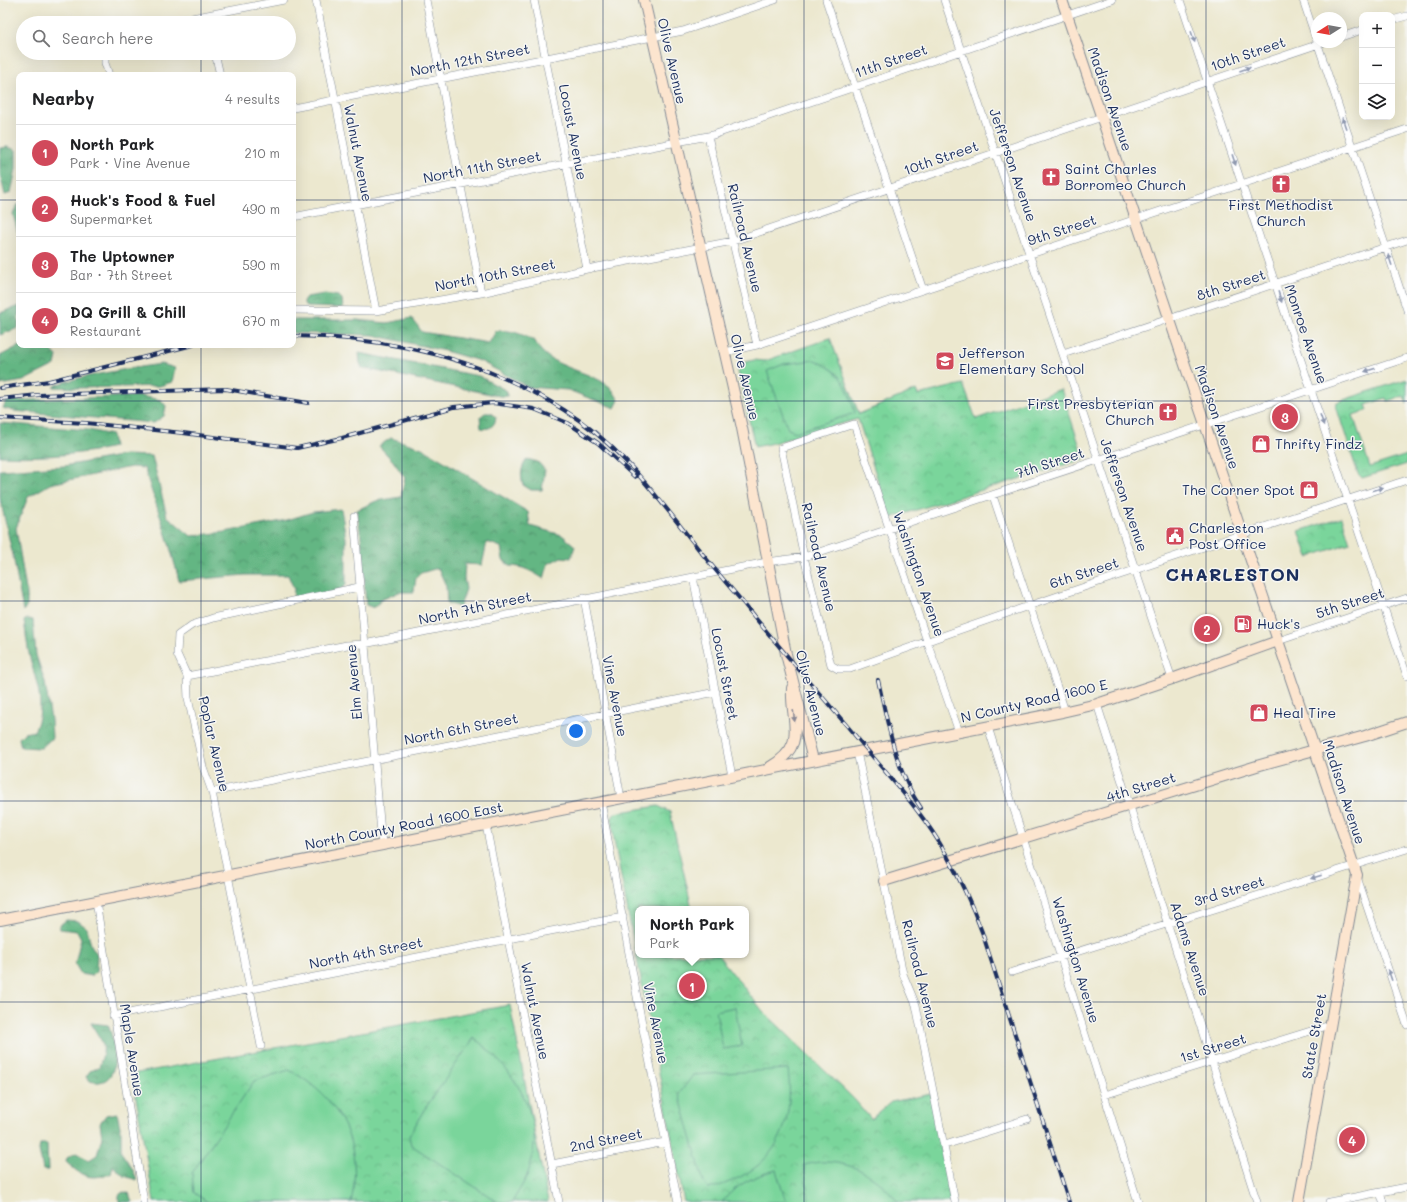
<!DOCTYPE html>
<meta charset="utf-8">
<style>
body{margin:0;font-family:Mali,sans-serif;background:#f6f6f6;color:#202124}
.controls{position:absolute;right:12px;top:12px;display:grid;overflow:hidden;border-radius:8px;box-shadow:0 4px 16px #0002}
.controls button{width:36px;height:36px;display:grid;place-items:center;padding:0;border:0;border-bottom:1px solid #e0e0e0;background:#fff;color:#202124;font:20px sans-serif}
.compass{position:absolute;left:1311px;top:12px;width:36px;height:36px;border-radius:50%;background:#fff;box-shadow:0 4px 16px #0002;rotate:259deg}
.you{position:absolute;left:576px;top:731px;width:14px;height:14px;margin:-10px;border:3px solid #fff;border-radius:50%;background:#1a73e8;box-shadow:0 0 0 6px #1a73e833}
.badge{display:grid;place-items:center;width:26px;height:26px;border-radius:50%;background:#d1495b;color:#fff;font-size:13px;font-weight:700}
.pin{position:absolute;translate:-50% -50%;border:2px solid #fff;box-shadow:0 1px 4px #0006}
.popup{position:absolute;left:635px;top:906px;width:114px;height:52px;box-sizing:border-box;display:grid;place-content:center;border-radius:8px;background:#fff;filter:drop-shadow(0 1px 3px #0005);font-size:13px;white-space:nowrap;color:#757577}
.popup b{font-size:15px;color:#202124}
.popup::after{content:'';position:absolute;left:50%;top:100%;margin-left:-8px;border:8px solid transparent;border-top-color:#fff}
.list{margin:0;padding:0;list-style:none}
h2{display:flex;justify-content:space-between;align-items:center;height:52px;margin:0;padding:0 16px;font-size:17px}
h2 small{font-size:13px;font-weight:400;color:#757577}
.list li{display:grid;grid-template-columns:26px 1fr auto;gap:12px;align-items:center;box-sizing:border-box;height:56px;padding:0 16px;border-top:1px solid #e0e0e0}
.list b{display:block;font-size:15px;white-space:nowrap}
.list p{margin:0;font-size:13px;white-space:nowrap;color:#757577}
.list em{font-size:13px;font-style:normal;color:#757577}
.icon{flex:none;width:22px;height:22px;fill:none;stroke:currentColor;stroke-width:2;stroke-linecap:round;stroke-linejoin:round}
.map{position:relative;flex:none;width:1407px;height:1202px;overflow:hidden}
.search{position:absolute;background:#fff;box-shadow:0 4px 16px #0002;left:16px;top:16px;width:280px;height:44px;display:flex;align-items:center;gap:10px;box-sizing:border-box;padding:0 14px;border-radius:22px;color:#757577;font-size:15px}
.panel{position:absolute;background:#fff;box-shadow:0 4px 16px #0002;left:16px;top:72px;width:280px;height:276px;border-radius:8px}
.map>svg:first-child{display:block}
</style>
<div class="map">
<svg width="1407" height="1202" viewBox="0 0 1407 1202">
<defs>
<pattern id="forest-crowns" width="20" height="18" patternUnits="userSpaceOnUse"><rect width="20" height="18" fill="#63b683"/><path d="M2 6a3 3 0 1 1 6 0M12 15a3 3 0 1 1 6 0" fill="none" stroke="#51946e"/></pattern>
<pattern id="park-crowns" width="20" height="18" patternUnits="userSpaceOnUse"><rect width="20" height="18" fill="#7ad59b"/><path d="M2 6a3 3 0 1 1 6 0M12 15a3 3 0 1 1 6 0" fill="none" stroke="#69b788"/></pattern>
</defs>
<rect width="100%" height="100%" fill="#f6f6f2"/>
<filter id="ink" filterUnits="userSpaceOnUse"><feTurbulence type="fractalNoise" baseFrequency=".025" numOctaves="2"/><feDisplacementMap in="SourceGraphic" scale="8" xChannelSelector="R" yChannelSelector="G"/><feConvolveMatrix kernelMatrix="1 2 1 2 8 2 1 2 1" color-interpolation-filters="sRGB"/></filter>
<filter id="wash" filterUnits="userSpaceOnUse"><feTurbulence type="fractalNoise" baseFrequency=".012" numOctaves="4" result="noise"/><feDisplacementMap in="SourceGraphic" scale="16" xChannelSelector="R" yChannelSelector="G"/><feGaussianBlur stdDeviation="0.9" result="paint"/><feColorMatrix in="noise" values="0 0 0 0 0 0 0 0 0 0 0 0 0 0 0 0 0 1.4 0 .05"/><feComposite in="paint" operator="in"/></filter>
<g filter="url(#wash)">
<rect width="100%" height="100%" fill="#ece8cf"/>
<!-- forest -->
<path fill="url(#forest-crowns)" stroke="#3f7270" d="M8 147 16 150V169L11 193 5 195 0 174V148Z
M18 204 19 208V238L13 214Z
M325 294 338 296 342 299 343 308 306 307 303 301 306 297Z
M19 306 18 328 0 335V313Z
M412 318 422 332 489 343 496 331C510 329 522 334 535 341 546 368 588 369 610 387 614 391 616 396 619 400L615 408 568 390 528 387 480 361 445 351 373 335 293 333V320H357L387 323Z
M21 345C38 345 45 342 57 356L55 365 23 381 0 385V356Z
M359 353 479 376 507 391V396H500L362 368 360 363Z
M162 364 175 368 172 382 160 386 77 388 53 387C65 378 144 366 162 364Z
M140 396 161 400 166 406 164 416 154 423 14 411 3 408 6 401Z
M485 413H492L496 417C495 426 490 430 481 428L480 417Z
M0 423 89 430 112 435 114 447C81 455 34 458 0 456Z
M391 438 422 448 528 512 530 526 562 535 575 546 571 558 561 557 548 564 544 579C533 572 523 566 510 566L503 560 501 547 487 542 482 565 465 564 464 578 466 589 460 607 447 603 446 586 438 568 421 573 416 578 414 592H399L381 600 374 608 366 605 361 537 357 510 376 501 401 497 405 478 393 461 379 446Z
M125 455 152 456 167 516 191 536 225 532 287 520 313 512 341 509 346 538V585L335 594 293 600 294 589 288 575H245L179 581C170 542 156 505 144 468L131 467 50 484 28 497 16 528 27 596V606L23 611 14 561 0 498V470L64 466Z
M527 459 538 462 545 470 542 490H531L523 485C520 474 521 468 527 459Z
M27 619 33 620 36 655 45 682 51 720 52 738 41 748 21 747 19 738 24 733 34 731C47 707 36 683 30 658 27 646 26 633 24 621Z
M66 920 78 921 87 928 91 945 97 954 96 972 92 976 81 974 75 964 81 938 77 931 60 929 59 926Z
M91 1023 108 1025C116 1044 123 1090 89 1081L86 1077 90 1071 99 1067C108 1042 102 1044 91 1023Z
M117 1113 121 1132V1152L132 1168 137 1180 124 1176 113 1166 111 1174C88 1180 83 1177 66 1162L67 1158 76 1153 89 1160 97 1155 102 1137 100 1123 106 1115Z
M40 1144H47L48 1170H43L39 1150Z
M123 1192 129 1193 132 1202H119V1195Z"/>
<!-- park -->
<path fill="url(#park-crowns)" stroke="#4a827c" d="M830 338 859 414 916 390 918 395 963 384 976 419 1061 389 1084 459 890 518 858 419 773 443 755 447 738 371 741 363 754 360 765 361Z
M1407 379V404L1404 396 1387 401 1386 398 1366 405 1368 410 1353 415 1370 467 1407 455V464L1362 478 1358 474 1336 406 1337 402Z
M1342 517 1350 543 1308 557 1299 531Z
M658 806 670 812 692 909H638V955H718L762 1010 854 1099 871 1119 891 1102 931 1094 951 1202H684L614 840 612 818 615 813Z
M510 1005 548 1202H154L132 1074Z"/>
<!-- pitch -->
<path fill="#7ad59b" stroke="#4a827c" d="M815 360C842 372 847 385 855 413L796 432 788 429 767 371 784 364Z
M735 1007 742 1046 723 1049 716 1011Z
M474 1038C517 1072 550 1122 526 1178 522 1186 517 1194 512 1202H498L411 1145 409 1136 424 1110Z
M788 1069C796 1132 771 1173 708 1189L704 1183 679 1094 693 1075Z
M289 1070C340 1097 364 1145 351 1202H208L194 1193 192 1173 254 1081Z
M819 1162C853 1161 878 1176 898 1202H809L804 1165Z
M776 1170 786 1202H722C736 1184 755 1176 776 1170Z"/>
</g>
<g filter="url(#ink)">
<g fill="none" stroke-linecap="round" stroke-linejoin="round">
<defs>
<path id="street" d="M316 0 376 311
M426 0 481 293
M534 0 587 269
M826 0 923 290
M944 0 1172 679
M1180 0 1407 676
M1303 0 1407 310
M208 15 210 23
M1392 20 1407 16
M166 23 284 0
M1341 37 1362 30
M105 53V63L109 75
M215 53 220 75
M293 108 683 31 775 0
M708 136 757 345
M293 217 713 135 1112 0
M293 310 376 311 481 293 587 269 733 241 1325 42
M725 352 757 345 1407 129
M1063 354 1407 240
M993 496 1065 711
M354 516 382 845
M693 577 732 776
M584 598 621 798
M1278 641 1407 598
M187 676 347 645 364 644 767 562 804 557 1407 358
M1097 704 1257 1202
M988 727 1138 1202
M959 732 928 644 927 641 854 424 781 448 804 557 831 665 838 669H850C1034 602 1221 541 1407 480
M857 752 903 974 916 1005 955 1202
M212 792 716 692
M601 802 643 1029 678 1202
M486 825 559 1202
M1357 877 1407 1025
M96 901 144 1202
M1012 972 1407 849
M113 1016 623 917
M261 1046 212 792 203 767 198 743 188 698 187 676 177 654 178 635 192 625 213 618 359 587
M1104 1095 1330 1025
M945 1145 1027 1119
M552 1164 665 1142
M1380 1192 1383 1202
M1329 1202 1407 1187"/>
<path id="secondary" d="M644 0 742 428 786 654 813 760
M1062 0 1357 875 1299 1202
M770 767C809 744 790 723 792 688
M884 881 1260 765 1365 736 1407 722
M0 920 1062 712 1097 704 1172 679 1278 641"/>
</defs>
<!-- street casing -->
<use href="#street" stroke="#848c96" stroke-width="8"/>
<!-- secondary casing -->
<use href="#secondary" stroke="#848c96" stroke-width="12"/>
<!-- street -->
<use href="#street" stroke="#fff" stroke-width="7"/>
<!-- secondary -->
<use href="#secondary" stroke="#fce5cf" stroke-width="10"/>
<defs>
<path id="rail" d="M293 336C389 337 482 358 564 410 614 441 649 486 685 532 703 555 721 577 740 599 778 647 819 692 858 739 888 776 923 812 946 854 960 879 972 905 982 932L1069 1202
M0 388 49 381 193 345
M0 399 38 395 226 389 308 403
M0 418 86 423 183 433 297 448 342 438 454 407 493 403 534 409 568 423 598 443 635 477
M878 680C888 724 895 770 921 808"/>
</defs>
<!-- rail casing -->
<use href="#rail" stroke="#1b2f5e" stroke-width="4"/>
<!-- rail -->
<use href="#rail" stroke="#f6f6f2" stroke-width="2.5" stroke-dasharray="8" stroke-linecap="butt"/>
</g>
<!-- one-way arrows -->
<defs><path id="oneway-solid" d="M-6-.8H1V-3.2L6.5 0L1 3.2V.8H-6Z"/></defs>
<g fill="#8d97ae">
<use href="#oneway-solid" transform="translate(1193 37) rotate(71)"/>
<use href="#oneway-solid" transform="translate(1245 69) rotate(-19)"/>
<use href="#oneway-solid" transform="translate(1344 123) rotate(-109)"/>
<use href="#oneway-solid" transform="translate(1234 160) rotate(71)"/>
<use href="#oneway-solid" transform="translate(1390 260) rotate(-109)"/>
<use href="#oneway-solid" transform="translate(1280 297) rotate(71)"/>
<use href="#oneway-solid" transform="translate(1370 370) rotate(162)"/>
<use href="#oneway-solid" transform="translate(1322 420) rotate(71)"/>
<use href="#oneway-solid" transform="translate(1378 489) rotate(-18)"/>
<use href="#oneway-solid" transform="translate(1316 877) rotate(163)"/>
<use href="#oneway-solid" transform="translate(1390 975) rotate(-109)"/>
</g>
<use fill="#8c8a96" href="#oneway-solid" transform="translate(794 716) rotate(82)"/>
</g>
<!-- grid -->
<path fill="none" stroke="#1b2f5e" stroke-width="1" stroke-opacity="0.55" d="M201 0V23M402 0V1202M603 0V1202M804 0V1202M1005 0V1202M1206 0V1202M201 53V75M0 200H19M293 200H1407M201 345V1202M0 401H1407M0 601H1407M0 801H1407M0 1002H1407"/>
<!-- icons -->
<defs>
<symbol id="church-square" viewBox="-11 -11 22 22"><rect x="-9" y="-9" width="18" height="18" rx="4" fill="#d1495b" stroke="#f6f6f2"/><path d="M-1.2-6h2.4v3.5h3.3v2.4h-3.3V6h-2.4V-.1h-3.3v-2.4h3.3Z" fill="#fff"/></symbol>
<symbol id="school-square" viewBox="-11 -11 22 22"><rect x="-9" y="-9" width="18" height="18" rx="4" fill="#d1495b" stroke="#f6f6f2"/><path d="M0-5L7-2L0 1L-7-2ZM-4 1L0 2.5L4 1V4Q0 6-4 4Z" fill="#fff"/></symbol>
<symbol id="shop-square" viewBox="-11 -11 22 22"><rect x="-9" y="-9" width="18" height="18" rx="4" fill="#d1495b" stroke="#f6f6f2"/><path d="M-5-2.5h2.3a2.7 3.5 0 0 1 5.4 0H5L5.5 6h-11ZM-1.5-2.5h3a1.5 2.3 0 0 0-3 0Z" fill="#fff"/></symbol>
<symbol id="civic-square" viewBox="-11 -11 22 22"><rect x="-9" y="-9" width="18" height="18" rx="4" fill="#d1495b" stroke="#f6f6f2"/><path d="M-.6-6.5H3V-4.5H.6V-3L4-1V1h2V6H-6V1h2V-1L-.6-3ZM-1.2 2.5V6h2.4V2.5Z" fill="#fff"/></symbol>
<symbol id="fuel-square" viewBox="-11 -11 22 22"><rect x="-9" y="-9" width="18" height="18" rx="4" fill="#d1495b" stroke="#f6f6f2"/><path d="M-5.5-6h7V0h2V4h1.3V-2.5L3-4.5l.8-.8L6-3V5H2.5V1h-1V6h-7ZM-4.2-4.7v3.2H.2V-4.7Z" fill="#fff"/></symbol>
</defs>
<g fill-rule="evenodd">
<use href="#church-square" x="1040" y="166" width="22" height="22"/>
<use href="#church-square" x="1270" y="173" width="22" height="22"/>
<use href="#school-square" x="934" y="350" width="22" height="22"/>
<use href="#church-square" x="1157" y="401" width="22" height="22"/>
<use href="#shop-square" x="1250" y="433" width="22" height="22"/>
<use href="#shop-square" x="1298" y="479" width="22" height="22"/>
<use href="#civic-square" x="1164" y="525" width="22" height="22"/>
<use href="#fuel-square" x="1232" y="613" width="22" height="22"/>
<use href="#shop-square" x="1248" y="702" width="22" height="22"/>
</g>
<g text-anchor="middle" stroke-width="3" stroke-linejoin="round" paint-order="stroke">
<!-- street labels -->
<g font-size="14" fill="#1b2f5e" stroke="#f6f6f2">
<text transform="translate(1248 54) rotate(-19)" y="5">10th Street</text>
<text transform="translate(470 60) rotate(-11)" y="5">North 12th Street</text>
<text transform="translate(672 61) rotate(77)" y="5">Olive Avenue</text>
<text transform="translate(891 61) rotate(-19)" y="5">11th Street</text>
<text transform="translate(1110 99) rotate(71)" y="5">Madison Avenue</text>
<text transform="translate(573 132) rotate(79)" y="5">Locust Avenue</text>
<text transform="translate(358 153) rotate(79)" y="5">Walnut Avenue</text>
<text transform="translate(941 158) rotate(-19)" y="5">10th Street</text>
<text transform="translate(1013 165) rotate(71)" y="5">Jefferson Avenue</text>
<text transform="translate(482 167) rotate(-11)" y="5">North 11th Street</text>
<text transform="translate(1062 230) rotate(-18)" y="5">9th Street</text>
<text transform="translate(745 238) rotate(77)" y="5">Railroad Avenue</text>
<text transform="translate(495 275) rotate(-11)" y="5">North 10th Street</text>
<text transform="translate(1231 285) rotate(-18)" y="5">8th Street</text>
<text transform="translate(1306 334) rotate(71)" y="5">Monroe Avenue</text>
<text transform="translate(745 377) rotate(77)" y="5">Olive Avenue</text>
<text transform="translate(1217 417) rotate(71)" y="5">Madison Avenue</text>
<text transform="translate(1050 463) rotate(-18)" y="5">7th Street</text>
<text transform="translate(1124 495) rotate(71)" y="5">Jefferson Avenue</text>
<text transform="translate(819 557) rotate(77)" y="5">Railroad Avenue</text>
<text transform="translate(1084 573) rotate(-18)" y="5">6th Street</text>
<text transform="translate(919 574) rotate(71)" y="5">Washington Avenue</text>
<text transform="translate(1350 603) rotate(-18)" y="5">5th Street</text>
<text transform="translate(475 608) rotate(-12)" y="5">North 7th Street</text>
<text transform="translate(725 674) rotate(79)" y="5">Locust Street</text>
<text transform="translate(354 682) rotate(-95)" y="5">Elm Avenue</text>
<text transform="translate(811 693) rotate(76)" y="5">Olive Avenue</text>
<text transform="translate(615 696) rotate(79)" y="5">Vine Avenue</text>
<text transform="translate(1034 701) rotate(-13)" y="5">N County Road 1600 E</text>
<text transform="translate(461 729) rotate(-11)" y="5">North 6th Street</text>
<text transform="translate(214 744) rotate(77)" y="5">Poplar Avenue</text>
<text transform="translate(1141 787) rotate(-17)" y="5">4th Street</text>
<text transform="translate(1344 792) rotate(72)" y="5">Madison Avenue</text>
<text transform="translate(404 826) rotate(-11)" y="5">North County Road 1600 East</text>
<text transform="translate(1229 891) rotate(-17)" y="5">3rd Street</text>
<text transform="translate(1190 949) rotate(72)" y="5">Adams Avenue</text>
<text transform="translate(366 953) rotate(-11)" y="5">North 4th Street</text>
<text transform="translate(1076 960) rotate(73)" y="5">Washington Avenue</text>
<text transform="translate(920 974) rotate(76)" y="5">Railroad Avenue</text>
<text transform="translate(535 1011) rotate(79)" y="5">Walnut Avenue</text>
<text transform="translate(656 1023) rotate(79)" y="5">Vine Avenue</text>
<text transform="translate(1314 1036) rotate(-80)" y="5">State Street</text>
<text transform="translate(1213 1048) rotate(-17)" y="5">1st Street</text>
<text transform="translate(132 1050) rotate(81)" y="5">Maple Avenue</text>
<text transform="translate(606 1140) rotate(-11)" y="5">2nd Street</text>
</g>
<!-- poi labels -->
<g font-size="14" fill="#1b2f5e" stroke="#f6f6f2" text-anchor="start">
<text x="1065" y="174">Saint Charles<tspan x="1065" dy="16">Borromeo Church</tspan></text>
<text x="1281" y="210" text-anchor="middle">First Methodist<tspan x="1281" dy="16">Church</tspan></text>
<text x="959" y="358">Jefferson<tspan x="959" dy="16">Elementary School</tspan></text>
<text x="1154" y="409" text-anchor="end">First Presbyterian<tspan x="1154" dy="16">Church</tspan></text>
<text x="1275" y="449">Thrifty Findz</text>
<text x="1295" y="495" text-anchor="end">The Corner Spot</text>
<text x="1189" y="533">Charleston<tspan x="1189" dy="16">Post Office</tspan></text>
<text x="1257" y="629">Huck's</text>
<text x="1273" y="718">Heal Tire</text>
</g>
<!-- district labels -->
<g font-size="18" font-weight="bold" letter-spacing="1" fill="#1b2f5e" stroke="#f6f6f2">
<text x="1233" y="581">CHARLESTON</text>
</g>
</g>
</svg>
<div class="controls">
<button>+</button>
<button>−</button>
<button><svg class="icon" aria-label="layers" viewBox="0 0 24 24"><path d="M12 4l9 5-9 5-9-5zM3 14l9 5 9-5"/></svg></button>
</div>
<svg class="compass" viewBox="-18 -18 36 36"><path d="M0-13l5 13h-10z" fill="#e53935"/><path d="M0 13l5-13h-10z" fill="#757577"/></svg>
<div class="you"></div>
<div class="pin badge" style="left:692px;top:986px">1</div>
<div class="popup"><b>North Park</b>Park</div>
<div class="pin badge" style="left:1207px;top:629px">2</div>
<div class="pin badge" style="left:1285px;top:417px">3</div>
<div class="pin badge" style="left:1352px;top:1140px">4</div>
<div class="search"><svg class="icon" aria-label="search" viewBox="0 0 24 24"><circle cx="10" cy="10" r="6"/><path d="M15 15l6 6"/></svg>Search here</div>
<section class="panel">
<h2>Nearby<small>4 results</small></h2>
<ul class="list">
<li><span class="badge">1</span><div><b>North Park</b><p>Park · Vine Avenue</p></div><em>210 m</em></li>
<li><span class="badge">2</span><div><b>Huck's Food &amp; Fuel</b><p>Supermarket</p></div><em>490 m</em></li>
<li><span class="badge">3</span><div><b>The Uptowner</b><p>Bar · 7th Street</p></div><em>590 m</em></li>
<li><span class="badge">4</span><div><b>DQ Grill &amp; Chill</b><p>Restaurant</p></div><em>670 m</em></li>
</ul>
</section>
</div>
